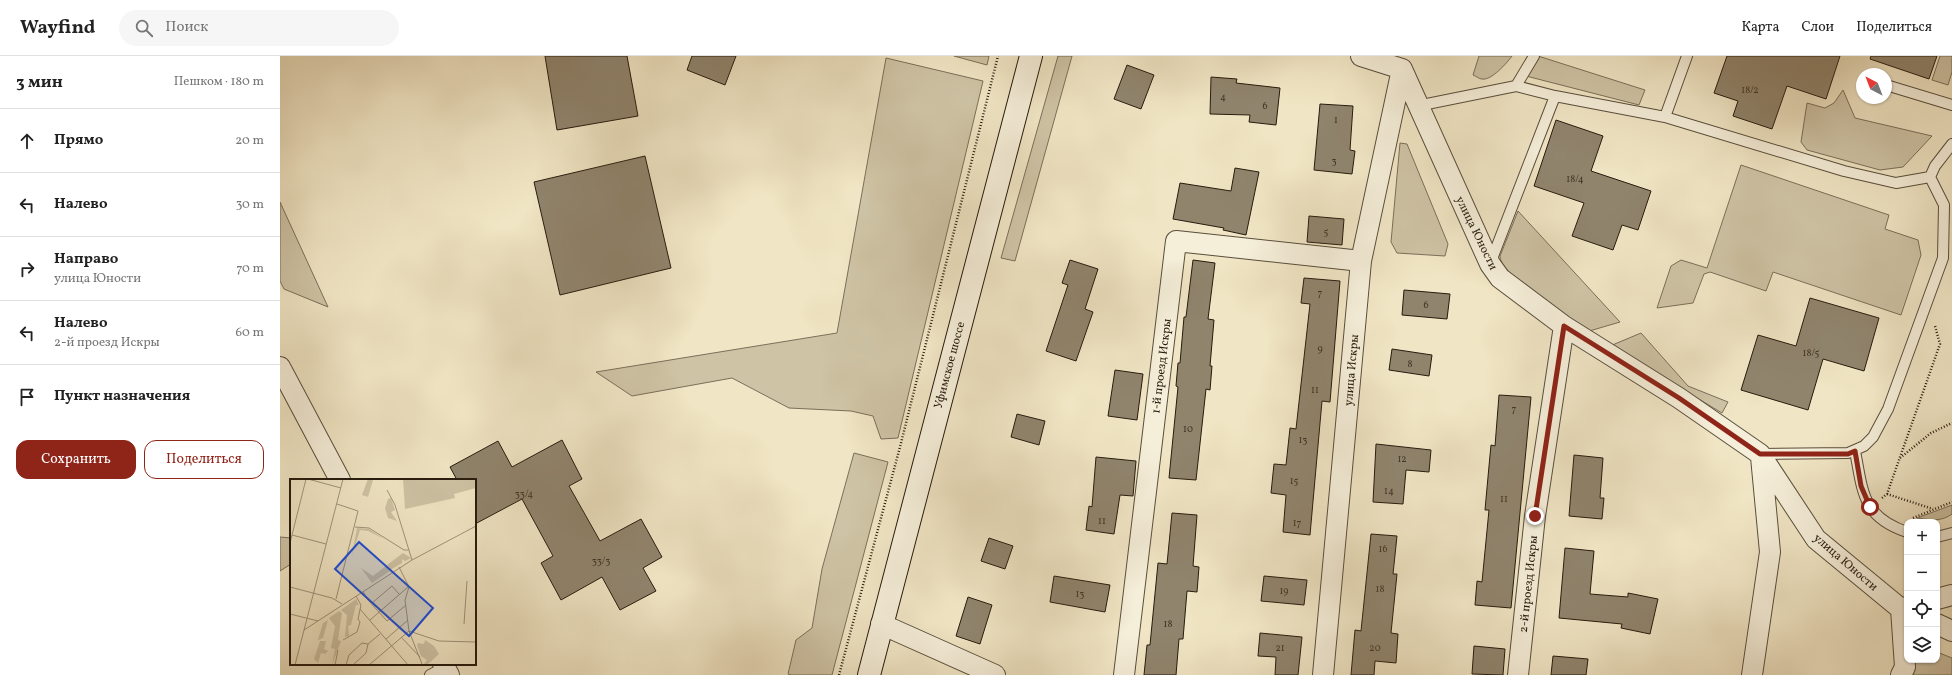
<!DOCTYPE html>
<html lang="ru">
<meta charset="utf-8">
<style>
body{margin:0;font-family:Vollkorn,serif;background:#f6f6f6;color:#222}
.controls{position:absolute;right:12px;bottom:12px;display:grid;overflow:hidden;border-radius:8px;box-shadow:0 1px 3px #0004}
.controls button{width:36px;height:36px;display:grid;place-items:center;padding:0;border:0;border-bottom:1px solid #e0e0e0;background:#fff;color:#222;font:20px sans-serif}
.compass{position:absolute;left:1576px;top:12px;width:36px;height:36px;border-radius:50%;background:#fff;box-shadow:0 1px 3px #0004;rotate:318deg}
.stop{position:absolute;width:12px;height:12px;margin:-9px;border:3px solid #8f2418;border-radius:50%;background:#fff}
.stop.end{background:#8f2418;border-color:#fff;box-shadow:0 1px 4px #0008}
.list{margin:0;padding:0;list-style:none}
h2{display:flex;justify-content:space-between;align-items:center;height:52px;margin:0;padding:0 16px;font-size:17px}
h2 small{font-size:13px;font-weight:400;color:#767676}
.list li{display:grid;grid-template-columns:26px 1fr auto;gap:12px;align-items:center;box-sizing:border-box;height:64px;padding:0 16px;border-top:1px solid #e0e0e0}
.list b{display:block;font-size:15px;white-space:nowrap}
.list p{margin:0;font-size:13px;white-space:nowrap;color:#767676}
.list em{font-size:13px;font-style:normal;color:#767676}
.actions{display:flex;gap:8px;padding:12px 16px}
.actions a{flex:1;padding:9px 0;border:1px solid #8f2418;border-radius:12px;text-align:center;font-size:14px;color:#8f2418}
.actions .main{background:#8f2418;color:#fff}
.icon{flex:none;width:22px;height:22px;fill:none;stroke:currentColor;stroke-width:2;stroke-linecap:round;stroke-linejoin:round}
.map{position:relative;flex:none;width:1672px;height:619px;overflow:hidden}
header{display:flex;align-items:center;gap:24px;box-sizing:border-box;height:56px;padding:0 20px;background:#fff;border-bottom:1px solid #e0e0e0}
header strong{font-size:19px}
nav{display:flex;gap:22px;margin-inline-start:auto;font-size:14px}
.search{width:280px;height:36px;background:#f6f6f6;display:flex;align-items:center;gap:10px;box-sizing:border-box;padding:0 14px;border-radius:22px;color:#767676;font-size:15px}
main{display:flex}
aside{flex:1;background:#fff}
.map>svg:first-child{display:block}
</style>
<header>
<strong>Wayfind</strong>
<div class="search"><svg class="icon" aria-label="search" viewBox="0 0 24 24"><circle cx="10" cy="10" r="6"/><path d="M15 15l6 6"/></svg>Поиск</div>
<nav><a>Карта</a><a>Слои</a><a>Поделиться</a></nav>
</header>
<main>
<aside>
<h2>3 мин<small>Пешком · 180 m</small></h2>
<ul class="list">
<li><svg class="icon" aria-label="ahead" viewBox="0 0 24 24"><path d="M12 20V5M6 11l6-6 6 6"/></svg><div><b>Прямо</b></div><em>20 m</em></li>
<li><svg class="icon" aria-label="left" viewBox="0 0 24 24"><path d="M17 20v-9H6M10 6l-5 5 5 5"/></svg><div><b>Налево</b></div><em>30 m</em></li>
<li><svg class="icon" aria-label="right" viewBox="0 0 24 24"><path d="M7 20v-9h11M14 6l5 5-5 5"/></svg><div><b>Направо</b><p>улица Юности</p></div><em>70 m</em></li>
<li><svg class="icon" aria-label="left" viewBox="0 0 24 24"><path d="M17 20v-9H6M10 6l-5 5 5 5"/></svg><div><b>Налево</b><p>2-й проезд Искры</p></div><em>60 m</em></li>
<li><svg class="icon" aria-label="arrive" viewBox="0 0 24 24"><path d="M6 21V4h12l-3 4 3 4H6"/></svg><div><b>Пункт назначения</b></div></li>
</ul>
<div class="actions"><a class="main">Сохранить</a><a>Поделиться</a></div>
</aside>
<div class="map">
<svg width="1672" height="619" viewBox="0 0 1672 619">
<rect width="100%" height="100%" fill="#f0e5c4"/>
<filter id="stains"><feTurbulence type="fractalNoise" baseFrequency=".005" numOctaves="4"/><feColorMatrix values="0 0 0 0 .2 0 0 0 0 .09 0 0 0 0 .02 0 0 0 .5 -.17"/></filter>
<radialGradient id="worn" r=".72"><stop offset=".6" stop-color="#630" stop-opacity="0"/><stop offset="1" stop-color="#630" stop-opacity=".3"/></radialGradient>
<!-- green -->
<path fill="#cec3a5" stroke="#7a6f5a" d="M674 0H709L707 9Z
M778 0H792L735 205 721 202Z
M1199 0H1232C1227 7 1211 25 1202 23 1199 23 1196 20 1193 19Z
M1258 0 1365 34 1359 49 1246 20Z
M1660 0H1672V16L1668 29 1652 24Z
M606 2 703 25 618 382 601 383 593 360 571 355 509 352 452 322 352 340 316 316 557 277Z
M1563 34 1575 62 1652 80 1623 111 1600 114 1527 94 1521 86 1527 47 1545 52 1554 47Z
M1120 87 1127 88 1168 188 1165 200 1117 197 1111 186Z
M1461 109 1609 159 1605 173 1638 184 1641 199 1621 259 1493 216 1486 235 1430 216 1424 218 1413 247 1377 252 1391 210 1401 204 1427 212Z
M0 146 48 251 4 233 0 225Z
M1238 155 1340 266 1306 276C1291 264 1218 217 1220 200Z
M1361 277 1408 330 1448 346 1442 357 1330 290Z
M574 397 608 406 552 619H511L508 618 516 584 532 572 542 513Z
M1672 449V458C1661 466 1651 464 1637 462Z
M0 481 11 482V508L0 515Z
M1657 596 1672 602V619H1630L1633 604H1657Z"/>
<!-- building -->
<path fill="#90846d" stroke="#271b0e" d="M265 0H347L358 60 277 74Z
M412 0H456L445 29 407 14Z
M1447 0H1560L1546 43 1507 30 1492 73 1453 60 1458 45 1434 37Z
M1591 0H1657L1649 23 1590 3Z
M847 9 874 19 861 53 834 43Z
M931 21 957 23 956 27 1000 32 996 69 969 66 970 59 930 58Z
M1040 48 1073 50 1070 94 1075 95 1072 118 1034 114Z
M1276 64 1323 80 1311 115 1371 135 1358 174 1342 169 1333 194 1292 180 1304 147 1254 130Z
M365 100 391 212 280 239 254 126Z
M955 112 979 116 966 179 943 174 944 172 893 163 900 127 951 135Z
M1029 160 1064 163 1062 189 1027 186Z
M790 204 818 213 805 253 813 256 796 305 766 295 788 229 782 227Z
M913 204 935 207 928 263 934 264 930 310H932L930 334 926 333 916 424 889 422 898 331 896 330 898 307H900L904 261H906Z
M1024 222 1060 225 1050 346 1042 345 1030 479 1003 476 1006 439 991 437 994 408 1006 409 1010 372 1016 373 1030 248 1021 247Z
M1124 234 1170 238 1167 263 1122 259Z
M1530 242 1599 262 1584 315 1543 303 1528 354 1461 334 1478 279 1516 290Z
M1112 293 1152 299 1149 320 1109 314Z
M835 314 863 318 857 364 828 360Z
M1219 339 1251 341 1231 552 1195 549 1197 525 1202 526 1209 454H1205L1209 410 1211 389 1215 390Z
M737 358 765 365 759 389 731 381Z
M282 384 302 423 289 430 320 485 361 463 382 501 363 512 376 535 340 554 322 521 281 544 261 507 273 500 242 443 195 468V424H177L170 411 218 385 232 411Z
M1096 388 1151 394 1149 416 1126 414 1123 448 1093 446Z
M1294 399 1323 402 1320 442H1324L1322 463 1289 460Z
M816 401 856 405 853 440 840 439 834 478 806 474 809 450 812 451Z
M892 457 917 459 913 510 919 511 917 536 907 535 903 583H899L896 619H864L867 589H870L878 507 887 508Z
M1091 478 1117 480 1113 518H1117L1111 577 1118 578 1116 607 1095 605 1094 619H1071L1075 574 1081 575Z
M709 482 733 490 725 513 701 505Z
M1285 492 1314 495 1310 538 1348 541V537L1378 543 1370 578 1341 572 1342 568 1279 562Z
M774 520 830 529 825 556 770 546Z
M984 520 1027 524 1024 549 981 545Z
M688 541 712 549 700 588 676 580Z
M980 577 1022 581 1018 619H995L996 601 978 600Z
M1194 590 1225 593 1223 619 1192 618Z
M1273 600 1308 603 1306 619H1271Z"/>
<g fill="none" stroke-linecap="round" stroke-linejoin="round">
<defs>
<path id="lane" d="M1606 29 1672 49
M1236 30 1254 0
M1137 50 1236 30 1275 40 1385 61 1564 115 1616 127 1650 121 1655 110 1672 88
M1385 61 1407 0
M1210 208 1275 40
M1575 395C1583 436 1582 461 1627 476
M1480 398 1568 397 1584 390 1593 381 1608 353 1663 202 1664 149 1650 121
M1657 481 1672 477
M150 619 165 611"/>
<path id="street" d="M1081 0 1122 13 1210 208 1220 222 1284 270 1399 342 1480 398 1536 483 1621 553 1627 555
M0 311 60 424
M1657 543 1672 539
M601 568 715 619
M1657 568 1672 575
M163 608 169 619
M844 619 896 185 1081 205
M1043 619 1081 205 1122 13
M1238 619 1255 460 1284 270
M1472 619 1490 496 1481 401
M1621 619 1625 611 1621 553 1627 551"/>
<path id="secondary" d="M589 619 751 0"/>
</defs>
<!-- lane casing -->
<use href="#lane" stroke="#594e3c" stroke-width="12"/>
<!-- street casing -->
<use href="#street" stroke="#594e3c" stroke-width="22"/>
<!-- secondary casing -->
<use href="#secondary" stroke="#271b0e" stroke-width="24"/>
<!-- path -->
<path stroke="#271b0e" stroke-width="2.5" stroke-dasharray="1 2" stroke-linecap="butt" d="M1620 402 1651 377 1672 367
M1607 438 1653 453
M1602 442 1607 438 1660 288 1655 270
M1633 462 1672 446
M559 619 620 391 718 0"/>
<!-- lane -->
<use href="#lane" stroke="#f5eed9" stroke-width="10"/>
<!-- street -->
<use href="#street" stroke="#f5eed9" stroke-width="20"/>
<!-- secondary -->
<use href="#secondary" stroke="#f5eed9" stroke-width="22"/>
</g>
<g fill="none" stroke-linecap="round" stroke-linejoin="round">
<!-- route -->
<path stroke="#8f2418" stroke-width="5" d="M1255 460 1284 270 1399 342 1480 398H1568L1575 395 1581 430 1590 451"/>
</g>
<g text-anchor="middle" stroke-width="4" stroke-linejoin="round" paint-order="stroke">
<!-- number labels -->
<g font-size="10" fill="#413526">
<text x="1470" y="37">18/2</text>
<text x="943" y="44">4</text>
<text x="985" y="53">6</text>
<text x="1056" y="67">1</text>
<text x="1054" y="108">3</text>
<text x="1295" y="126">18/4</text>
<text x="1046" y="179">5</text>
<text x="1040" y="240">7</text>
<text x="1146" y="252">6</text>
<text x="1040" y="296">9</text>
<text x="1531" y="300">18/5</text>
<text x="1130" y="311">8</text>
<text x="1035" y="337">11</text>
<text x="1234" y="356">7</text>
<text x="908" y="376">10</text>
<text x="1023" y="387">13</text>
<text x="1122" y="406">12</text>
<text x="1014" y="428">15</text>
<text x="1109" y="438">14</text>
<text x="244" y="441">33/4</text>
<text x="1224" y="446">11</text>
<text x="822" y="468">11</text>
<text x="1017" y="470">17</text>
<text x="1103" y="496">16</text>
<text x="321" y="508">33/3</text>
<text x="1100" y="536">18</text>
<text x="1004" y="538">19</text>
<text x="800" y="541">13</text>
<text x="888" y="571">18</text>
<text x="1000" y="595">21</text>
<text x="1095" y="595">20</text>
</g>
<!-- street labels -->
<g font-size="12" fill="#271b0e" stroke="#f5eed9">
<text transform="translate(1197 177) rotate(64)" y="4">улица Юности</text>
<text transform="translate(669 309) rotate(-75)" y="4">Уфимское шоссе</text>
<text transform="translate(881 310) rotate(-83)" y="4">1-й проезд Искры</text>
<text transform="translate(1071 314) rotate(-85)" y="4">улица Искры</text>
<text transform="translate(1566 506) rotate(41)" y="4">улица Юности</text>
<text transform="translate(1248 528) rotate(-84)" y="4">2-й проезд Искры</text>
</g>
</g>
<!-- overview -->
<g transform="translate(10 423)">
<rect width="186" height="186" fill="#f0e5c4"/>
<path d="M78 0 83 1 78 18 72 16ZM113 0H186V9L164 15 165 19 115 30ZM101 19 105 31 101 33 107 42 98 39 95 29 98 20ZM67 49 79 50 94 60 78 52 70 51 62 76ZM113 74 121 79 115 82 112 80V84L100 91 97 86ZM96 87 100 92 82 104 71 89 83 97ZM66 120 69 126H66L61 146 58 147 59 157 55 158 57 136 51 131ZM49 132 52 134 48 161 51 162 42 186 45 170 41 169 45 147 39 139ZM38 141 33 159 28 161 33 144ZM135 161 144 167 149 175 137 186 134 185 137 181 131 177 127 166 128 164 134 165ZM30 162H36L34 170 38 172 35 175 31 174 28 184 24 180Z" fill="#cec3a5"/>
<path fill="none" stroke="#a0947b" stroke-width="1" d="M18 0 51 9M97 11 105 26 122 81M65 48 79 49 114 71H119M2 56 36 65M0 64 16 0M109 88 119 108 115 121 119 152 132 185M0 108 42 119 52 125M73 112 77 120 97 142 116 126M46 120 68 32 47 25M82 124 102 107 109 115M70 130 118 186M0 135 28 142M80 141 118 108M174 145 177 102M14 151 122 81 186 47M111 158 130 178M96 160 118 141M53 161 67 153 70 143 68 140 71 126 66 117M5 186 53 0M45 186 48 171M56 186 59 176 72 164 78 165M63 186 76 174 78 165 90 155M79 186 119 152 149 162 186 163"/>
<path fill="#1d4ed8" fill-opacity="0.15" stroke="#1d4ed8" stroke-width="2" d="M69 63 143 129 119 157 45 90Z"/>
<rect width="186" height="186" fill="none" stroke="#271b0e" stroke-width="2"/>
</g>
<rect width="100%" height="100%" filter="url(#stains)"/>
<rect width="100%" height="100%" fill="url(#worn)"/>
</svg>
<div class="controls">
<button>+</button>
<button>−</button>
<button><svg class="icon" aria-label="locate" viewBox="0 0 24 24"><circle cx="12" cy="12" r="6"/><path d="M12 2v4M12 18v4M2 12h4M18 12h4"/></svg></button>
<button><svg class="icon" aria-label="layers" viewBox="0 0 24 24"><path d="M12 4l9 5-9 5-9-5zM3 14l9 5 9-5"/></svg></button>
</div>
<svg class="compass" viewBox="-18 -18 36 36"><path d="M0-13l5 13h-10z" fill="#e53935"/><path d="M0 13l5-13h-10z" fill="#767676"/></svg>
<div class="stop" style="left:1590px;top:451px"></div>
<div class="stop end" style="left:1255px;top:460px"></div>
</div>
</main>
